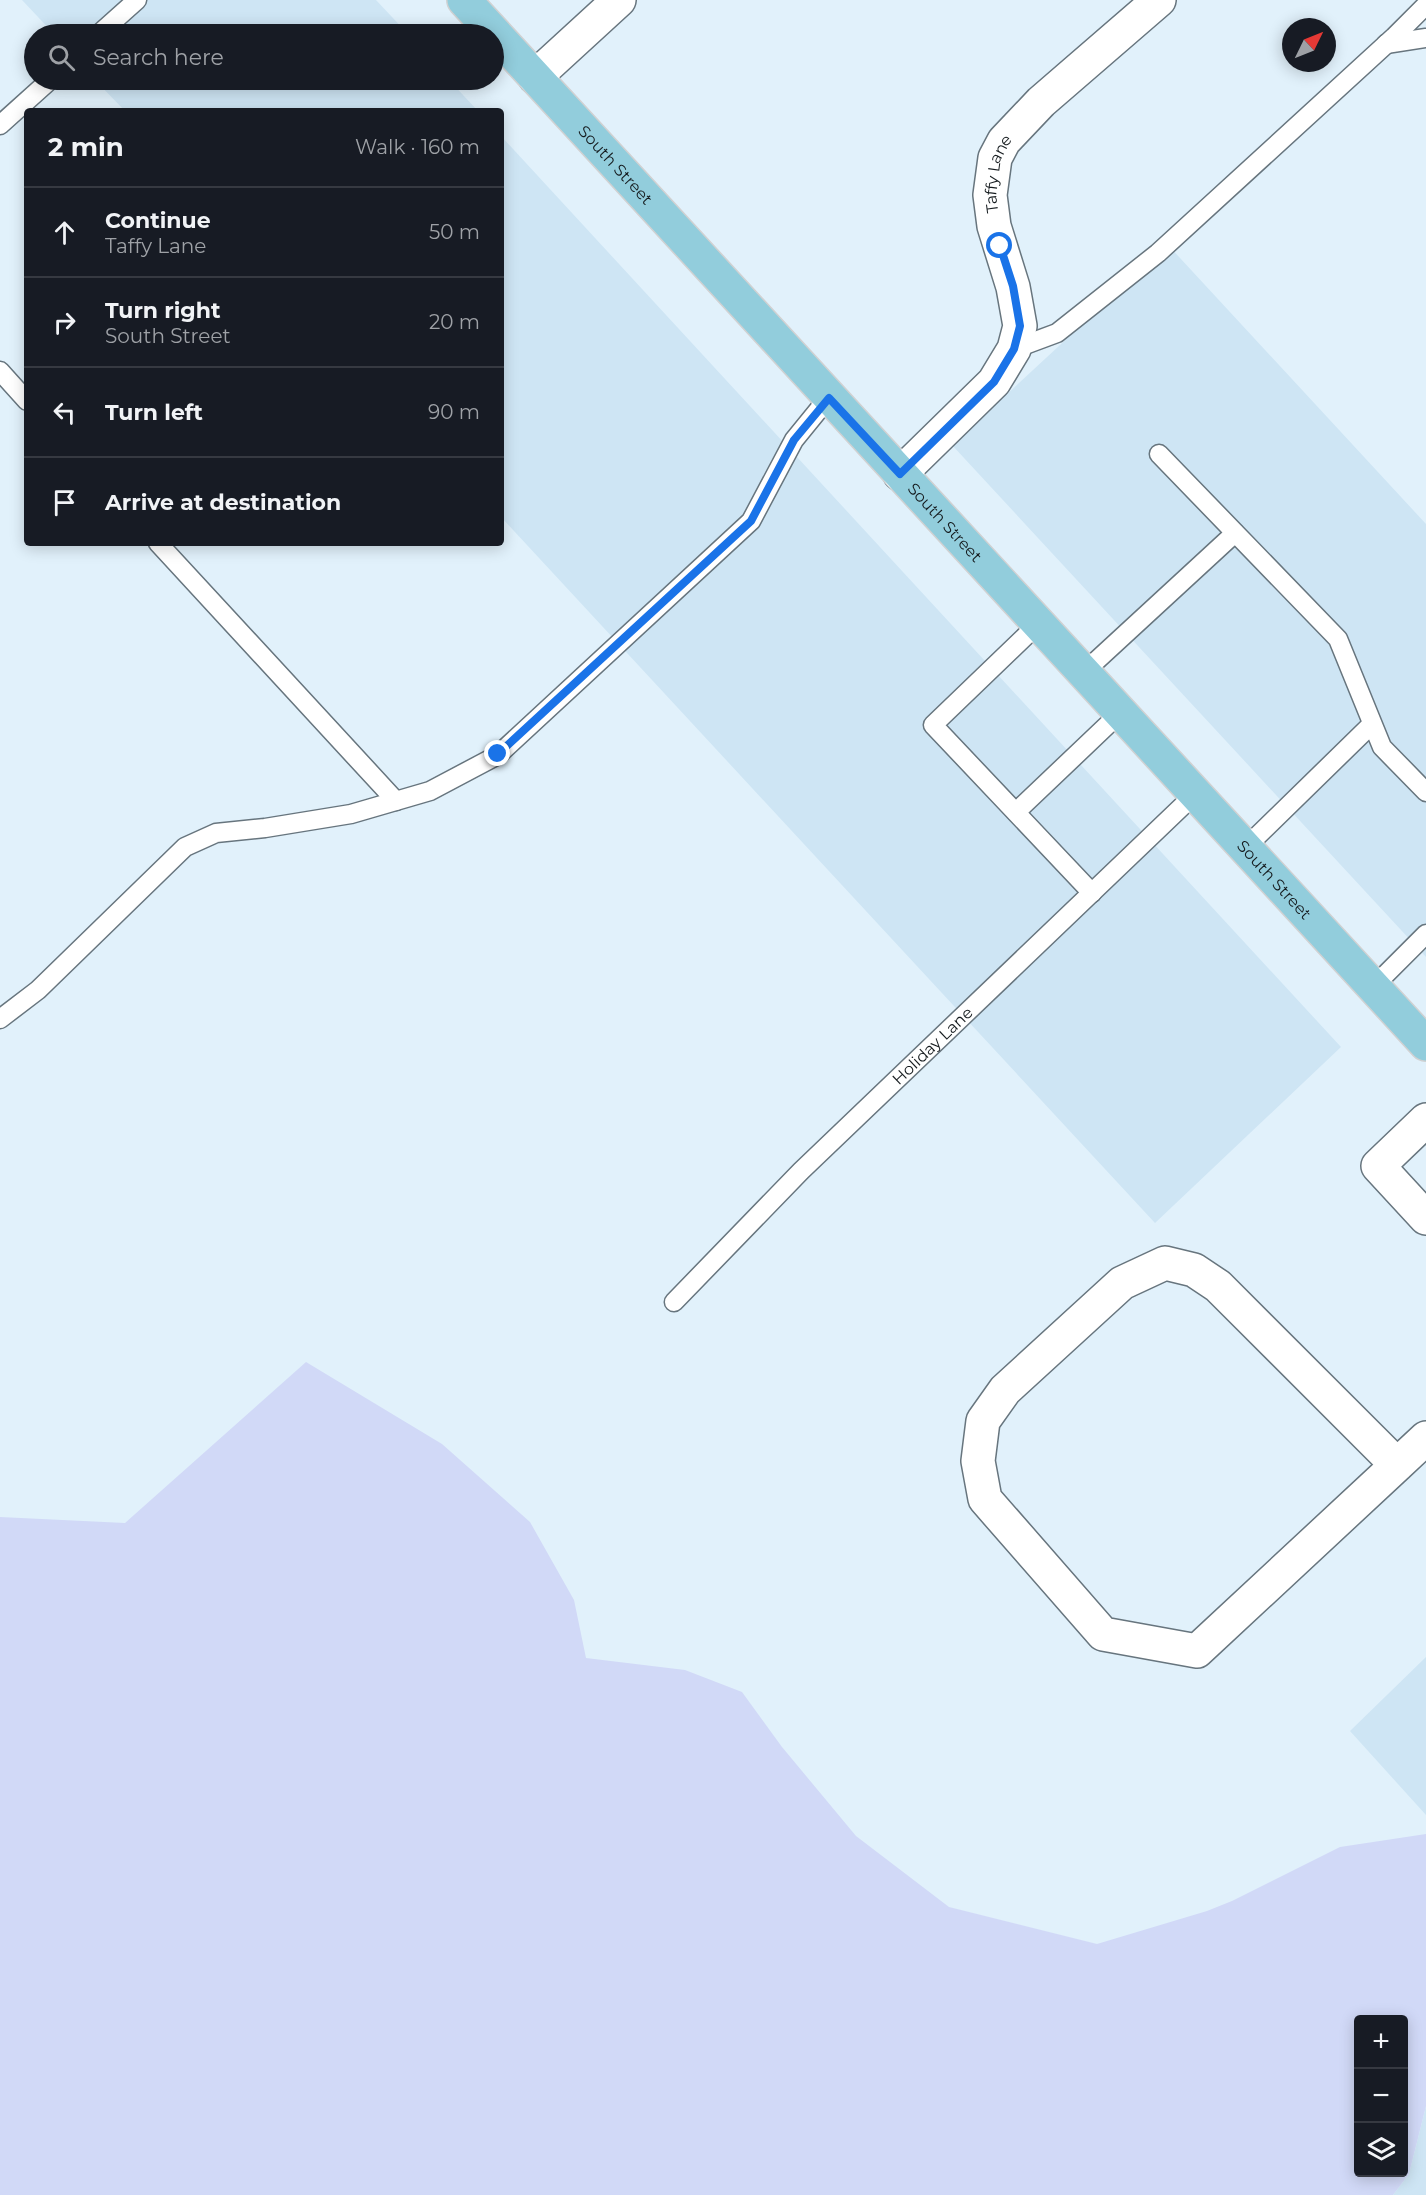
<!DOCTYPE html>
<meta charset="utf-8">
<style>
body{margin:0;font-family:Montserrat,sans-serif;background:#20242c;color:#f1f3f6}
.controls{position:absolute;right:18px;bottom:18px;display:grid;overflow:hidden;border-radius:6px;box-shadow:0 3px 15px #0003}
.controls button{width:54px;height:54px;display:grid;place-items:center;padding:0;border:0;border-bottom:2px solid #363941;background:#171b24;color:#f1f3f6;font:30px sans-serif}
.compass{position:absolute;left:1282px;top:18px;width:54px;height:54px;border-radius:50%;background:#171b24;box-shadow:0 3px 15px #0003;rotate:47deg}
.stop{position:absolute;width:18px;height:18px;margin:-14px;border:4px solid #1a73e8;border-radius:50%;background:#fff}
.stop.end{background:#1a73e8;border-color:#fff;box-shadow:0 2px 6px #0008}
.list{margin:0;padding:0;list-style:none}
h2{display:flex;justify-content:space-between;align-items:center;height:78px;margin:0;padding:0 24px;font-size:26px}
h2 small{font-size:20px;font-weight:400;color:#9ea1a6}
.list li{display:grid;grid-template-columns:39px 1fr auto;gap:18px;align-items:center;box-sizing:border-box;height:90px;padding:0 24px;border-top:2px solid #363941}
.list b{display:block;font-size:22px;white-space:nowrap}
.list p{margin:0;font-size:20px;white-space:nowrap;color:#9ea1a6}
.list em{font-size:20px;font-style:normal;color:#9ea1a6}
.icon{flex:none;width:33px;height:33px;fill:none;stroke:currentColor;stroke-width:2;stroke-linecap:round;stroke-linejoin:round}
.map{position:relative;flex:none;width:1426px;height:2195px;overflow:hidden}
.search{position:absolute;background:#171b24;box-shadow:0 3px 15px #0003;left:24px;top:24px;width:480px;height:66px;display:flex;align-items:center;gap:15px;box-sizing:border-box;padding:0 21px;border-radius:33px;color:#9ea1a6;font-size:22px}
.panel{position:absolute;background:#171b24;box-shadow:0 3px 15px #0003;left:24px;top:108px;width:480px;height:438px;border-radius:6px}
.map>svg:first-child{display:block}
</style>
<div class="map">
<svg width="1426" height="2195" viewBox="0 0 1426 2195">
<rect width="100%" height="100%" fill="#e1f1fb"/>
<!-- built -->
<path fill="#cee5f4" d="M22 0H376L408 34H54Z
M95 80H449L478 111H125Z
M501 136 1341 1047 1155 1223 501 517Z
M1168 245 1426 524V957L952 445Z
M1426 1657V1815L1350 1731Z
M1426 2106V2195H1393L1409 2174Z"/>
<!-- green -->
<path fill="#d1d9f7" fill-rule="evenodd" d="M306 1362 442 1444 530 1522 574 1600 586 1658 685 1670 742 1692 782 1747 856 1836 949 1907 1097 1944 1207 1911 1232 1901 1340 1847 1426 1834V2106L1409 2174 1393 2195H0V1517L125 1523ZM1358 2020H1404V2172H1358Z"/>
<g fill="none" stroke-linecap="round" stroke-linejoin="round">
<defs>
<g id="service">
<path d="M99 34 137 0"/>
<path d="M1386 44 1426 38"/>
<path d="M0 125 50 80"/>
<path d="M1014 349 1057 333 1158 253 1394 37 1426 5"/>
<path d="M0 371 27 401"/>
<path d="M1159 454 1338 639 1382 747 1426 792"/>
<path d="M158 543 396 801"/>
<path d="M1038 624 933 725 1092 893"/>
<path d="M1083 673 1235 533"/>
<path d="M1016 812 1120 713"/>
<path d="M1245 848 1372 724"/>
<path d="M1373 987 1426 934"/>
<path d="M0 1019 38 990 185 847 216 833 265 828 351 814 430 791 498 755 751 521 794 440 829 397"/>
<path id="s1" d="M674 1302 801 1171 1195 794"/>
</g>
<g id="minor">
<path d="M535 77 619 0"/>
<path id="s2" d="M900 474 994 382 1014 349 1020 326 1013 287 994 226 990 195 995 158 1004 141 1041 102 1159 0"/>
<path d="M1426 1120 1378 1166 1426 1218"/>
<path d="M1397 1465 1218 1286 1194 1270 1165 1263 1122 1283 1005 1390 983 1421 978 1461 985 1499 1103 1634 1197 1651 1397 1465 1426 1438"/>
</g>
<g id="primary">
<path id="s3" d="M464 0 1426 1044"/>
</g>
</defs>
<!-- service casing -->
<use href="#service" stroke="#67757e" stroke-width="21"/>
<!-- minor casing -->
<use href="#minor" stroke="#67757e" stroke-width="36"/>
<!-- primary casing -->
<use href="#primary" stroke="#d0d1d2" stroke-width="36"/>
<!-- service -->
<use href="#service" stroke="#fff" stroke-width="18"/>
<!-- minor -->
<use href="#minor" stroke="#fff" stroke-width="33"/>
<!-- primary -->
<use href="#primary" stroke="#92cddc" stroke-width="33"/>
</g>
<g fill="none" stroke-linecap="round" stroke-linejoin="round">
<!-- route -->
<path stroke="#1a73e8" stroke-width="8" d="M498 754 751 521 794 440 829 398 900 474 994 382 1014 349 1020 326 1013 286 1000 246"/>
</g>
<g text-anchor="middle" stroke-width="4.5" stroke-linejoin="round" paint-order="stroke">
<!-- street labels -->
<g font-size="16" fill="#151b1e" stroke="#e1f1fb">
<text dy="6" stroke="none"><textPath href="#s3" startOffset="224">South Street</textPath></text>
<text dy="6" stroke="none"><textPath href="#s2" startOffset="351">Taffy Lane</textPath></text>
<text dy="6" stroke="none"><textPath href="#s3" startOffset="710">South Street</textPath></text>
<text dy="6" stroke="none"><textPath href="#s3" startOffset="1196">South Street</textPath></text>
<text dy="6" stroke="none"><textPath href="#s1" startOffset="364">Holiday Lane</textPath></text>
</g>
</g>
</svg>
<div class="controls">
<button>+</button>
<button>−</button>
<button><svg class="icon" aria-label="layers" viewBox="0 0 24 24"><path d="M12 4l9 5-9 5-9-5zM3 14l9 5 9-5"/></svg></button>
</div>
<svg class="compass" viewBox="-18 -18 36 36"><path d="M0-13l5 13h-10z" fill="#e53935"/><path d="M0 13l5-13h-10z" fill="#9ea1a6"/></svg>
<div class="stop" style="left:1000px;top:246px"></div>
<div class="stop end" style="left:498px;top:754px"></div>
<div class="search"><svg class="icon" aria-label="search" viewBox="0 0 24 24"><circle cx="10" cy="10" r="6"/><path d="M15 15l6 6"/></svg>Search here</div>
<section class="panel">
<h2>2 min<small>Walk · 160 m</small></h2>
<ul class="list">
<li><svg class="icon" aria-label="ahead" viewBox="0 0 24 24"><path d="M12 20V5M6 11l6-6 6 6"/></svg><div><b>Continue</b><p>Taffy Lane</p></div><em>50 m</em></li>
<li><svg class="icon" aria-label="right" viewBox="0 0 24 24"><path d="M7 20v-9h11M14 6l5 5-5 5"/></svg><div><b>Turn right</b><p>South Street</p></div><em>20 m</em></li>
<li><svg class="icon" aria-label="left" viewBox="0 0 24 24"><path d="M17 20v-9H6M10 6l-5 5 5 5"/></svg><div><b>Turn left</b></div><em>90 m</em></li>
<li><svg class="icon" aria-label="arrive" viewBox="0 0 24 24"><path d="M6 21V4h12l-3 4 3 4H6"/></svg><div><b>Arrive at destination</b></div></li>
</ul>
</section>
</div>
